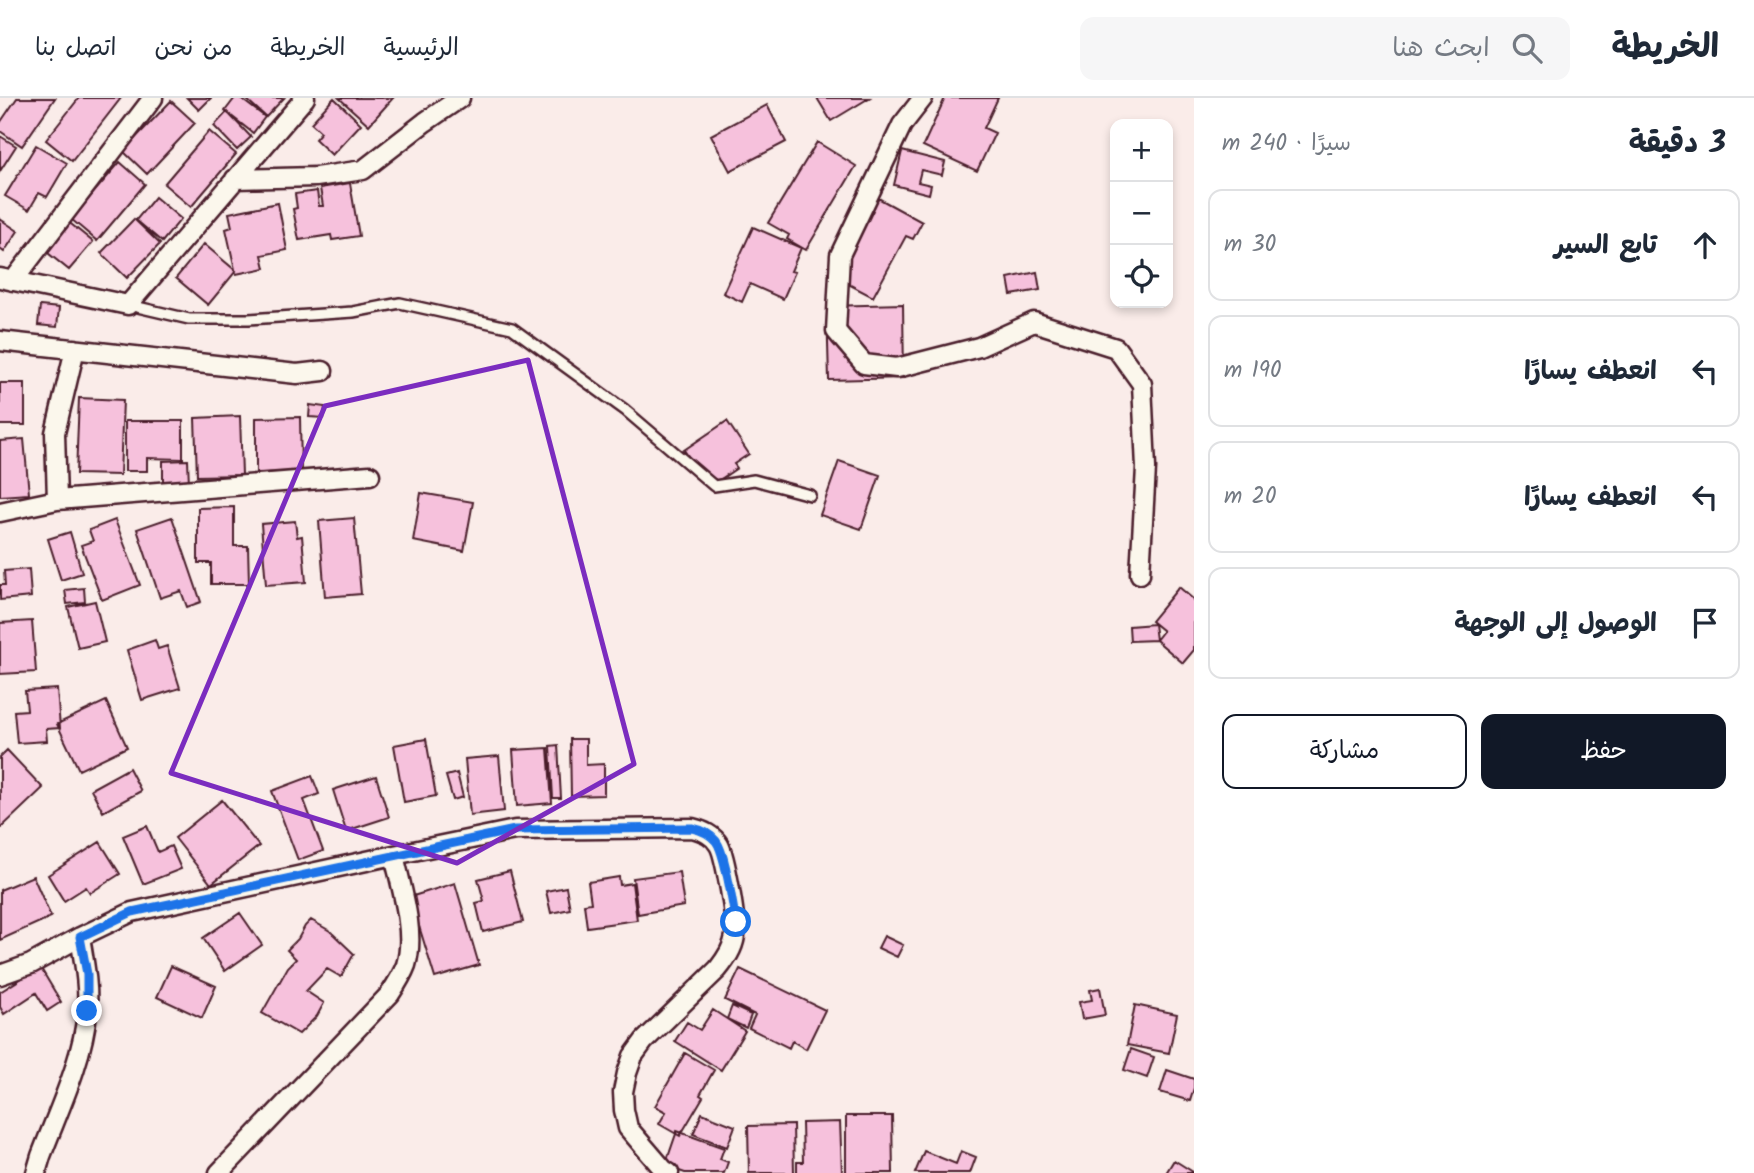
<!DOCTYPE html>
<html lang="ar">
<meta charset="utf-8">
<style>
body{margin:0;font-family:Kalam,"Playpen Sans Arabic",sans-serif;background:#f6f6f7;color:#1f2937;direction:rtl}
.controls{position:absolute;right:21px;top:21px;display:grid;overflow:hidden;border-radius:14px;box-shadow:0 4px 10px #0003}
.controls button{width:63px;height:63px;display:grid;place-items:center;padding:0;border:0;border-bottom:2px solid #e0e1e3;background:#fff;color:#1f2937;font:35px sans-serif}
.stop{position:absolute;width:21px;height:21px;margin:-16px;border:5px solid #1a73e8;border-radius:50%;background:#fff}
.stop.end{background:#1a73e8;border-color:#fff;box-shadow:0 2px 7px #0008}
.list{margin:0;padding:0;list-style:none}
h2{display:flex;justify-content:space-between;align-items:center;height:91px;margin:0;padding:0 28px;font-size:30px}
h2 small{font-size:23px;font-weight:400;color:#747a83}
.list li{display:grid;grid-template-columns:46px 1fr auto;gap:21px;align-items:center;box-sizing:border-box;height:112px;margin:0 14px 14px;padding:0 14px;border:2px solid #e0e1e3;border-radius:14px}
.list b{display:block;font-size:26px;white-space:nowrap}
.list em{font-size:23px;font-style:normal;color:#747a83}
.actions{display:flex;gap:14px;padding:21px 28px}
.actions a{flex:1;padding:16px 0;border:2px solid #111827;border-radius:14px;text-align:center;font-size:24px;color:#111827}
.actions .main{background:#111827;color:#fff}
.icon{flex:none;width:38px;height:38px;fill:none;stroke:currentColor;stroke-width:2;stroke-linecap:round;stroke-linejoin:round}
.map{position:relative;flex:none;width:1194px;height:1075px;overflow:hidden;direction:ltr}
header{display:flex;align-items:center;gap:42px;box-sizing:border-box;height:98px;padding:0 35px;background:#fff;border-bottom:2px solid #e0e1e3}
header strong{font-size:33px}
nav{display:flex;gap:38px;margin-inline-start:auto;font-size:24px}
.search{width:490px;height:63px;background:#f6f6f7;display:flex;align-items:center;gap:18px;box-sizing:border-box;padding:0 24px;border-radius:14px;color:#747a83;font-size:26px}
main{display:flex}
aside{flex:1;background:#fff}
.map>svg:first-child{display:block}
</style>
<header>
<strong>الخريطة</strong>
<div class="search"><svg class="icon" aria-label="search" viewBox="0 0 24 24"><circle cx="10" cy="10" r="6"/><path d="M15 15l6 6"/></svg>ابحث هنا</div>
<nav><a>الرئيسية</a><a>الخريطة</a><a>من نحن</a><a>اتصل بنا</a></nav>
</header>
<main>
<aside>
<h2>3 دقيقة<small>سيرًا · 240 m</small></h2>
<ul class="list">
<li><svg class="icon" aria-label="ahead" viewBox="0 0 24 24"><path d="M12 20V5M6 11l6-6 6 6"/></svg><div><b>تابع السير</b></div><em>30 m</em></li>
<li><svg class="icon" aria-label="left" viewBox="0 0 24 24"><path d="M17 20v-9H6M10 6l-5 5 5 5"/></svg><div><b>انعطف يسارًا</b></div><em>190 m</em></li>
<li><svg class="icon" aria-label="left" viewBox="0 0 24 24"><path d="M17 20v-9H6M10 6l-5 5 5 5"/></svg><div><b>انعطف يسارًا</b></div><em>20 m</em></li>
<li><svg class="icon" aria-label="arrive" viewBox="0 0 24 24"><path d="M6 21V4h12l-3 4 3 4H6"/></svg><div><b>الوصول إلى الوجهة</b></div></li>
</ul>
<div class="actions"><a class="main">حفظ</a><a>مشاركة</a></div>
</aside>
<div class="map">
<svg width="1194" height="1075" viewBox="0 0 1194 1075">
<rect width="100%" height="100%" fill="#faece9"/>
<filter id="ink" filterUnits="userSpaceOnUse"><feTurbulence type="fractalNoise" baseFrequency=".0143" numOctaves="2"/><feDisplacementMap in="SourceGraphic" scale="14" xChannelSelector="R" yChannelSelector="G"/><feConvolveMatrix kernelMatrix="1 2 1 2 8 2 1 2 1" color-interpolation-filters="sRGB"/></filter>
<g filter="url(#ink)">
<!-- building -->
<path fill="#f6c1dc" stroke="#4a1f2b" stroke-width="2" d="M17 0H55L22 48 0 33V25Z
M79 0H121L72 63 46 42Z
M187 0H211L199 12Z
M235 0H240L265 19 253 35 225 13Z
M245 0H284L266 19Z
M334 0 361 26 332 57 315 41 321 34 311 25Z
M339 0H393L369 27Z
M817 0H869L831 23Z
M945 0H998L984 30 995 35 977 73 923 48Z
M171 3 195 25 147 76 123 53Z
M767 7 786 44 730 73 711 37Z
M227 14 251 39 237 52 214 28Z
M209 33 236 56 191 109 164 86Z
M0 38 16 48 0 73Z
M817 44 856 68 806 152 787 141 789 137 768 125Z
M36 47 67 65 47 99 39 95 29 112 5 98Z
M902 53 945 64 942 77 921 72 918 84 931 87 929 96 894 87Z
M120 64 145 86 97 143 71 121Z
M350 85 359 138 332 142 331 137 299 142 293 111 297 110 295 96 317 93 319 108H323L320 90Z
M155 99 181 121 162 144 136 122Z
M878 100 922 124 913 141 906 138 873 199 835 179Z
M278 105 287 152 262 157 265 170 236 176 226 131 232 129 229 115Z
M0 121 18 133 4 154 0 151Z
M134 121 160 146 127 180 101 155Z
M66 122 93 144 69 172 43 151Z
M753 129 801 150 791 173 795 174 783 201 750 186 742 204 723 195Z
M204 146 236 173 208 207 176 180Z
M1037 174 1040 192 1011 197 1008 180Z
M903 206 904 280 829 282 827 208Z
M40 208 59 210 57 229 38 227Z
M0 285H25V327H0Z
M79 300 123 302 120 377 76 376Z
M310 307 325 309 324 320 309 319Z
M240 318 242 377 197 378 195 320Z
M300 319 301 374 256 375V320Z
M125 323H183V361L147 360V373H125Z
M727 323 749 356 734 366 737 370 709 389 684 352Z
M24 341 29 396 0 398V343Z
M188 362 189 386 163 387V363Z
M839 363 880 377 861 431 820 417Z
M421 395 473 404 464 453 413 443Z
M234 409V448H248L249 486H211V465H198V410Z
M172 419 201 504 187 509 181 493 160 500 137 431Z
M354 420 361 496 325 499 319 423Z
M115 422 140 487 102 502 81 447 93 443 89 432Z
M295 423 297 439 302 438 306 484 266 487 261 426Z
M70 434 82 475 61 482 48 441Z
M29 471 31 499 0 502V487H5L4 473Z
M1179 489 1194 502V552L1183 565 1156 542 1163 533 1151 523Z
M84 490 85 504 67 506 65 492Z
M95 503 105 544 78 550 68 509Z
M32 523 36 574 0 576V525Z
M1154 526 1156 542 1130 543 1129 528Z
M155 542 158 551 167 548 180 590 142 602 127 552Z
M57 591 60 630 46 631 47 643 17 645 14 613 27 612 25 593Z
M106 603 127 649 79 672 57 626Z
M426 641 436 698 404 704 394 647Z
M570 641H586V667L604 666V697L571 698Z
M558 647 561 700H553L550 648Z
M548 650 552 705 517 708 513 652Z
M7 652 43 690 0 731V659Z
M499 658 504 713 470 717 465 661Z
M129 670 141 693 103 714 91 691Z
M457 675 463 699 453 702 446 678Z
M312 678 319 696 304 702 323 753 298 762 272 693Z
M376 678 389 719 346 733 333 692Z
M222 702 259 748 211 786 175 740Z
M147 728 158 754 171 748 181 771 143 786 123 738Z
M100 744 120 776 90 795 86 789 64 803 48 777Z
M510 773 523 824 483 834 476 805 484 803 478 781Z
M679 774 684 808 638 816 633 780Z
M33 778 51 819 0 842V792Z
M619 779 620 787 632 785 637 822 587 829 584 806 591 805 588 784Z
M455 785 479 867 435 880 410 799Z
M566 789 570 811 551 815 546 793Z
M240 815 262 847 225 873 203 840Z
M311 822 330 833 354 856 341 879 327 871 306 893 324 905 317 918 299 936 262 915 288 869 296 861 287 852 298 841 305 828Z
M884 838 903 847 897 859 878 850Z
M171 868 216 888 202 920 157 899Z
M40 869 61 904 47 913 36 895 4 916 0 909V894Z
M740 871 825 912 806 951 792 943 789 950 749 930 755 917 725 902Z
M1100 890 1105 917 1082 921 1079 904 1092 902 1090 892Z
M1135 907 1177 916 1169 955 1127 947Z
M732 908 751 917 746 930 727 921Z
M713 912 745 933 721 972 675 943 687 924 700 932Z
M1131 951 1154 959 1147 980 1124 972Z
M685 955 714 972 700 997 703 999 680 1038 659 1026 666 1014 655 1008Z
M1167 972 1194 981V990L1190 1003 1160 994Z
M702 1015 735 1028 727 1049 693 1036Z
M846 1018H892L893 1075H846Z
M840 1024 842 1075H797V1064H803L802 1025Z
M793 1027 794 1075H749L748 1028Z
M677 1033 724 1050 720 1061 728 1064 724 1075H685L665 1068Z
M924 1053 956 1066 961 1053 976 1059 970 1075H915Z
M1174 1062 1193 1074V1075H1166Z"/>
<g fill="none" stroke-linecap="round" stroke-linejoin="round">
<defs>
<path id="lane" d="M129 207 189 221H249L353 214 400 205 512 230 625 312 714 388 754 382 810 397"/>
<path id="street" d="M923 0 902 27 840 157 836 233 864 266 897 270 979 249 1034 224 1116 250 1142 286 1146 370 1140 476
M235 81 316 79 363 72 425 24 460 0
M0 180 128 207 305 0
M13 183 153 0
M0 243 297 276 323 273
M57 402 55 335 75 251
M0 414 57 402 370 377
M0 877 31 866 80 839 132 814 394 757 515 732 692 730C704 733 713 737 719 747 725 757 737 826 735 838 733 851 726 861 718 871L644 943 633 958 627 975 623 994 624 1012 628 1030 664 1072 669 1075
M36 1075 41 1058C58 1013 83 962 87 914 89 888 84 864 80 839
M219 1075 390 896C396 887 402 878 406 867 416 835 401 789 394 757"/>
</defs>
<!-- lane casing -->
<use href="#lane" stroke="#4a1f2b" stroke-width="14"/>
<!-- street casing -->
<use href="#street" stroke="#4a1f2b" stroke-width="23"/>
<!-- lane -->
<use href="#lane" stroke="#fbf7ec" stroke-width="9"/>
<!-- street -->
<use href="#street" stroke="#fbf7ec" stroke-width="18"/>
</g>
</g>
<g fill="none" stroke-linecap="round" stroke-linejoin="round" filter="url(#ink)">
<!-- route -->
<path stroke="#1a73e8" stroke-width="9" d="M87 913V876L80 839 132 814 515 732 692 730C702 732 710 736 716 743 726 756 732 806 736 824"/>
</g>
<!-- marked area -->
<path fill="none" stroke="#7b2cbf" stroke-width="5" stroke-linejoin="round" d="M528 262 634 666 457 765 171 675 325 308Z"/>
</svg>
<div class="controls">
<button>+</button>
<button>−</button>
<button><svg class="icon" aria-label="locate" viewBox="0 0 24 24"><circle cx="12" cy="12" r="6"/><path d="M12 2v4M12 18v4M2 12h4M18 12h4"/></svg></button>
</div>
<div class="stop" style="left:736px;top:824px"></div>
<div class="stop end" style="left:87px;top:913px"></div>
</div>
</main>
